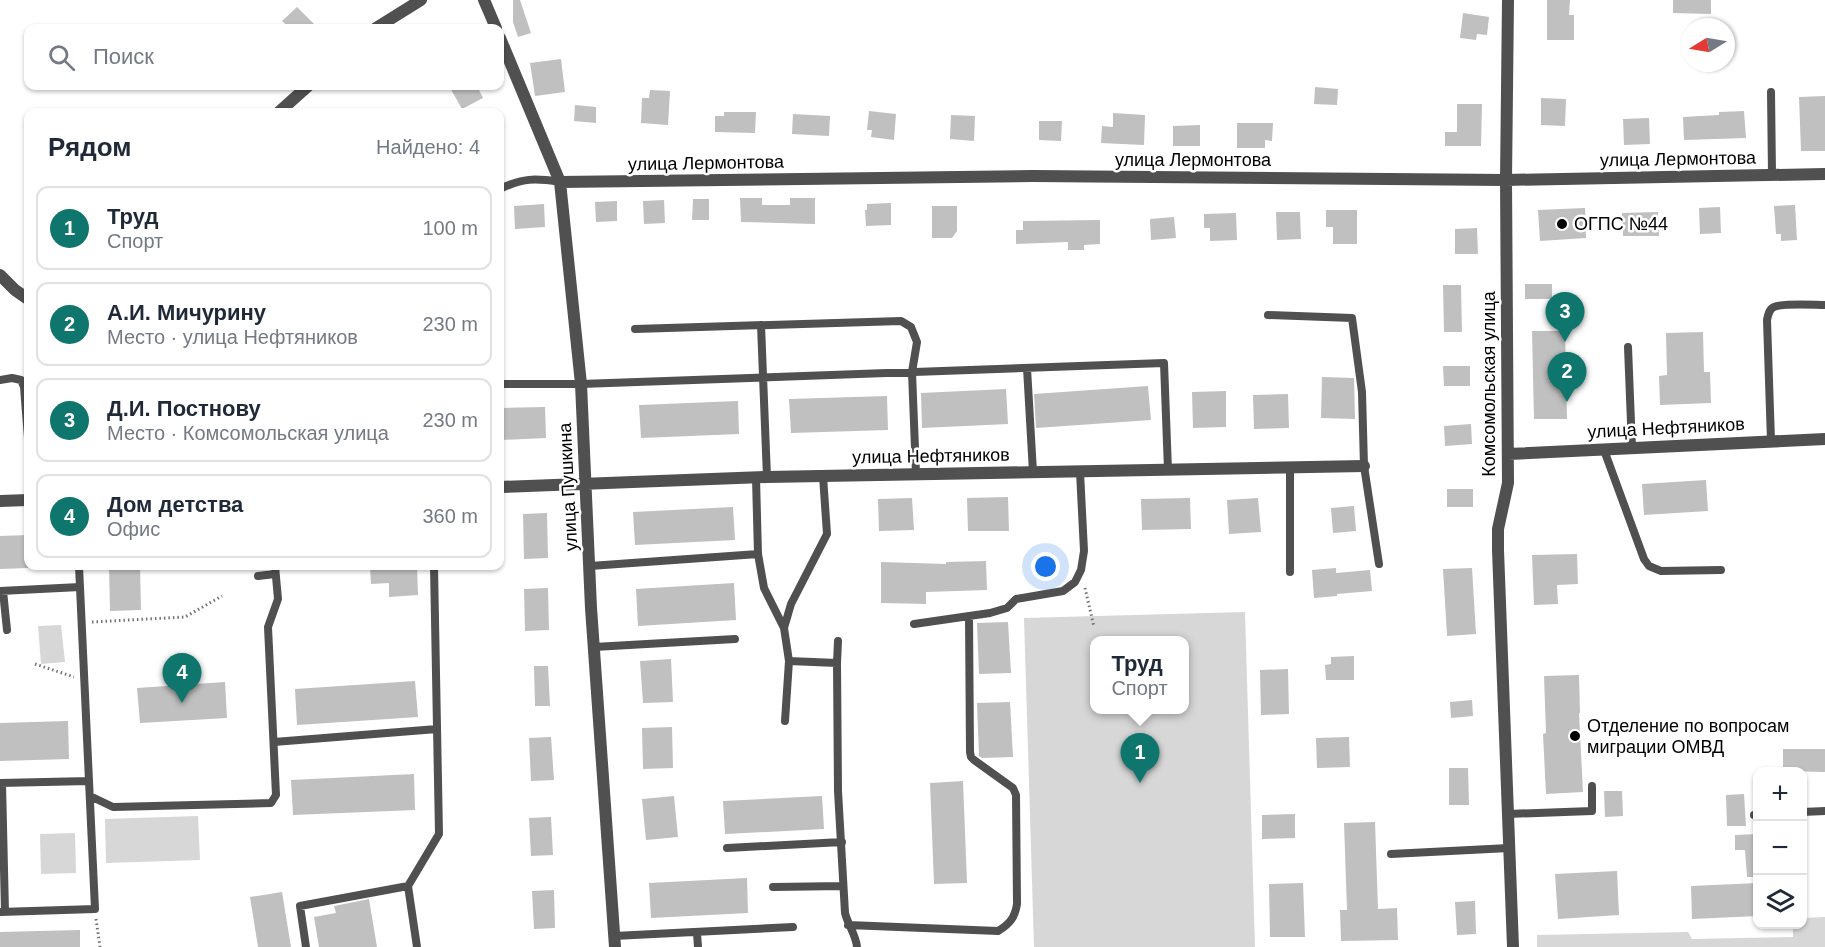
<!DOCTYPE html>
<html lang="ru">
<meta charset="utf-8">
<style>
body{margin:0;font-family:Arial,sans-serif;background:#f2f2f3;color:#1f2937}
.controls{position:absolute;right:18px;bottom:18px;display:grid;overflow:hidden;border-radius:12px;box-shadow:0 2px 4px #0004}
.controls button{width:54px;height:54px;display:grid;place-items:center;padding:0;border:0;border-bottom:2px solid #e0e1e3;background:#fff;color:#1f2937;font:30px sans-serif}
.compass{position:absolute;left:1681px;top:18px;width:54px;height:54px;border-radius:50%;background:#fff;box-shadow:0 2px 4px #0004;rotate:259deg}
.you{position:absolute;left:1046px;top:567px;width:21px;height:21px;margin:-15px;border:4px solid #fff;border-radius:50%;background:#1a73e8;box-shadow:0 0 0 9px #1a73e833}
.badge{display:grid;place-items:center;width:39px;height:39px;border-radius:50%;background:#0f766e;color:#fff;font-size:20px;font-weight:700}
.pin{position:absolute;translate:-50% -50px;filter:drop-shadow(0 2px 3px #0008)}
.pin::after{content:'';position:absolute;top:32px;width:21px;height:18px;background:inherit;clip-path:polygon(0 0,100% 0,50% 100%)}
.popup{position:absolute;left:1090px;top:636px;width:99px;height:78px;box-sizing:border-box;display:grid;place-content:center;border-radius:12px;background:#fff;filter:drop-shadow(0 2px 4px #0005);font-size:20px;white-space:nowrap;color:#747a83}
.popup b{font-size:22px;color:#1f2937}
.popup::after{content:'';position:absolute;left:50%;top:100%;margin-left:-12px;border:12px solid transparent;border-top-color:#fff}
.list{margin:0;padding:0;list-style:none}
h2{display:flex;justify-content:space-between;align-items:center;height:78px;margin:0;padding:0 24px;font-size:26px}
h2 small{font-size:20px;font-weight:400;color:#747a83}
.list li{display:grid;grid-template-columns:39px 1fr auto;gap:18px;align-items:center;box-sizing:border-box;height:84px;margin:0 12px 12px;padding:0 12px;border:2px solid #e0e1e3;border-radius:12px}
.list b{display:block;font-size:22px;white-space:nowrap}
.list p{margin:0;font-size:20px;white-space:nowrap;color:#747a83}
.list em{font-size:20px;font-style:normal;color:#747a83}
.icon{flex:none;width:33px;height:33px;fill:none;stroke:currentColor;stroke-width:2;stroke-linecap:round;stroke-linejoin:round}
.map{position:relative;flex:none;width:1825px;height:947px;overflow:hidden}
.search{position:absolute;background:#fff;box-shadow:0 2px 4px #0004;left:24px;top:24px;width:480px;height:66px;display:flex;align-items:center;gap:15px;box-sizing:border-box;padding:0 21px;border-radius:12px;color:#747a83;font-size:22px}
.panel{position:absolute;background:#fff;box-shadow:0 2px 4px #0004;left:24px;top:108px;width:480px;height:462px;border-radius:12px}
.map>svg:first-child{display:block}
</style>
<div class="map">
<svg width="1825" height="947" viewBox="0 0 1825 947">
<rect width="100%" height="100%" fill="#fff"/>
<!-- green -->
<path fill="#d7d7d7" fill-rule="evenodd" d="M1245 612 1255 947H1034L1024 618ZM1095 640H1185V710H1095Z
M61 625 65 662 41 664 38 626Z
M198 816 200 860 106 863 105 819Z
M75 833 76 873 41 874 40 834Z
M1825 917V947H1537V935L1688 932 1692 939 1793 937V925L1802 924 1803 918Z"/>
<!-- building -->
<path fill="#c0c0c0" d="M513 0H520L531 33 518 37 513 22Z
M1547 0H1570L1569 15H1574V40H1547Z
M1673 0H1711V14L1673 13Z
M297 7 318 28H290L282 21Z
M1463 13 1489 17 1487 35 1477 34 1476 40 1460 38Z
M561 59 565 92 535 96 530 63Z
M449 86H477L483 98 462 109Z
M1315 87 1338 89 1337 105 1314 104Z
M650 90 670 91 668 125 641 123 642 98H649Z
M1825 96V151H1801L1799 97Z
M1541 98 1566 99 1565 126 1541 125Z
M1457 104H1482L1481 146H1445V132H1457Z
M575 105 596 107V123L574 121Z
M869 111 896 114 894 140 871 137 872 130H867Z
M1744 111 1746 138 1684 140 1683 117 1719 115V112Z
M724 112H756L755 133 715 132V116H724Z
M1113 113 1145 115 1144 145 1101 143 1102 126 1113 127Z
M793 114 830 116 829 136 792 134Z
M951 115 975 116 974 141 950 139Z
M1649 118 1650 144 1624 145 1623 119Z
M1039 121H1062L1061 141 1039 140Z
M1237 123H1273L1272 141 1265 140V148H1237Z
M1200 125V146H1173V126Z
M740 198H762V205H790V198H815V224L741 222Z
M693 199H709V220H692Z
M664 200 665 223 644 224 643 201Z
M617 201V221L596 222 595 202Z
M891 203V225L866 226 865 210H867V204Z
M544 204 545 227 515 229 514 206Z
M1795 205 1797 240 1781 241V234H1776L1774 206Z
M932 206H957V231L952 238H932Z
M1720 207 1721 233 1700 234 1699 208Z
M1585 208 1586 238 1540 241 1538 210Z
M1326 210H1357V244H1333V227H1326Z
M1276 212H1300L1301 239 1277 240Z
M1658 212 1659 236H1623L1622 213Z
M1236 213 1237 240 1210 241V228H1204V214Z
M1174 217 1176 238 1151 240 1150 219Z
M1100 220V244L1084 245V250H1068V242L1016 244V230H1023V221Z
M1477 228 1478 254H1455V229Z
M1525 284H1552V299H1525Z
M1443 285H1461L1462 332H1444Z
M1532 331H1565L1567 419H1534Z
M1703 332 1704 372H1710L1711 403 1660 405 1659 376 1667 375 1666 333Z
M1443 366H1470V386H1444Z
M1322 377 1354 378 1355 419 1321 418Z
M1148 386 1151 420 1036 428 1034 394Z
M1006 389 1008 424 922 428 921 393Z
M1226 391V427L1193 428 1192 392Z
M1288 394 1289 428 1254 429 1253 395Z
M887 396 888 430 791 433 789 399Z
M738 401 739 434 641 438 639 405Z
M545 407 546 438 500 440V408Z
M1471 424 1472 444 1445 446 1444 426Z
M1706 480 1708 511 1644 515 1642 484Z
M1447 489H1473V507H1447Z
M1008 497 1009 531H968L967 498Z
M912 498 914 530 879 531 878 499Z
M1190 498 1191 529 1142 530 1141 499Z
M1258 498 1261 532 1229 534 1227 500Z
M1354 506 1356 531 1333 533 1331 508Z
M733 507 735 540 635 545 633 512Z
M547 513 548 558 524 559 523 514Z
M28 535V568L0 569V536Z
M1577 554 1578 584 1557 585 1558 604 1534 605 1532 555Z
M986 561 987 590 926 592V604L881 603V562L946 564V562Z
M109 566H140L141 610 110 611Z
M370 566H417L418 595 389 597V583L371 584Z
M1336 568V573L1370 570 1372 591 1337 594V596L1314 598 1312 570Z
M1472 568 1476 634 1447 636 1443 569Z
M734 583 736 620 638 626 636 589Z
M548 588 549 630 525 631 524 589Z
M1008 622 1011 673 979 674 977 623Z
M1354 656V680H1326L1325 665 1331 664V657Z
M671 659 673 702 643 703 640 661Z
M534 666H548L550 706H535Z
M1288 669 1289 714 1261 715 1260 670Z
M1579 675 1580 713H1579L1583 792 1546 794 1543 734 1546 733 1544 676Z
M415 681 418 717 297 725 295 689Z
M225 682 227 718 140 723 137 688Z
M1472 700 1473 716 1451 718 1450 702Z
M1010 702 1013 757 982 758 979 756 977 703Z
M68 721 69 759 0 761V723Z
M672 727 673 768 643 769 642 728Z
M551 737 554 780 531 781 529 738Z
M1349 737 1350 767 1317 768 1316 738Z
M1783 749H1825V772L1783 771Z
M1449 768H1468L1469 805H1449Z
M414 774 415 810 293 815 291 780Z
M963 781 967 883 934 884 930 783Z
M1604 791H1622L1623 816 1605 817Z
M1744 794 1746 826H1727L1726 795Z
M674 796 678 837 646 840 642 799Z
M822 796 824 829 725 834 723 801Z
M1295 814V838L1262 839V815Z
M551 817 553 855 531 856 529 818Z
M1375 822 1378 909 1397 908 1398 940 1341 941 1340 910H1347L1344 823Z
M1758 834V877H1747L1745 850H1735V835Z
M1617 871 1619 915 1558 919 1555 874Z
M747 878 748 913 651 918 649 883Z
M1303 883 1305 937H1270L1269 884Z
M1758 883V916L1692 919 1691 886Z
M554 890 555 928 534 929 532 891Z
M282 892 291 947H258L250 897Z
M369 899 377 947H319L314 917 336 913 334 906Z
M1475 901 1476 934 1457 935 1455 902Z
M80 930V947H0V932Z"/>
<g fill="none" stroke-linecap="round" stroke-linejoin="round">
<!-- path -->
<path stroke="#727272" stroke-width="3" stroke-dasharray="1.5 3" stroke-linecap="butt" d="M1085 588 1094 627
M92 622 185 617 222 596
M35 664 74 677
M96 919 100 947"/>
<!-- lane -->
<path stroke="#505050" stroke-width="8" d="M1771 92 1772 175
M500 189C522 178 535 178 560 182
M1268 315 1352 318 1362 392 1364 466 1379 564
M761 325 767 477
M635 329 901 321 911 327 917 342 912 372 916 474
M1628 347 1632 448
M1027 368 1033 472
M0 380 12 378 21 380 24 387 28 438
M500 384H581L1164 363 1168 470
M1771 441 1767 320C1768 315 1769 309 1774 307 1782 303 1815 305 1825 305
M1604 450 1644 559 1649 566 1661 571 1721 570
M1290 468V572
M823 476 827 534 791 604 784 628 789 661 837 663 838 641
M758 554 764 588 784 628
M79 566 89 781
M590 566 758 554 756 478
M258 576 275 574
M0 591 80 587
M3 591 7 630
M914 624 990 613 1007 608 1016 599 1063 591 1075 582 1081 570 1084 551 1080 472
M594 647 735 639
M837 663 838 791 845 913C848 925 856 935 857 947
M785 721 789 661
M274 742 437 729
M0 783 89 781 95 909 0 912
M2 783 5 912
M90 796 113 807 271 803 276 795 268 627 278 599 275 566
M1802 812 1825 811
M1508 814 1592 811V786
M1754 815H1758
M727 848 842 842
M1391 854 1509 848
M773 887 843 886
M848 925 998 931C1010 924 1015 917 1017 904L1016 795 1013 788 974 760 971 757 970 752 969 616
M697 933 698 947
M614 936 793 927
M306 947 300 906 408 886
M417 947 408 886 439 834 434 566"/>
<!-- street -->
<path stroke="#505050" stroke-width="12" d="M484 0 496 28
M1508 0 1506 180 1508 483 1498 529V550L1513 947
M376 28 421 0
M500 38 560 182 581 384 591 608 615 947
M279 112 308 86
M560 182 1033 176 1506 180 1825 174
M0 275 15 290 28 299
M1508 454 1825 439
M500 487 767 477 1364 466
M0 501 28 500"/>
</g>
<!-- markers -->
<g fill="#000" stroke="#fff" stroke-width="2">
<circle cx="1562" cy="224" r="6"/>
<circle cx="1575" cy="736" r="6"/>
</g>
<g text-anchor="middle" stroke-width="5" stroke-linejoin="round" paint-order="stroke">
<!-- street labels -->
<g font-size="18" fill="#000" stroke="#fff">
<text transform="translate(1678 159) rotate(-1)" y="6">улица Лермонтова</text>
<text x="1193" y="166">улица Лермонтова</text>
<text transform="translate(706 163) rotate(-1)" y="6">улица Лермонтова</text>
<text transform="translate(1489 384) rotate(-90)" y="6">Комсомольская улица</text>
<text transform="translate(1666 428) rotate(-3)" y="6">улица Нефтяников</text>
<text transform="translate(931 456) rotate(-1)" y="6">улица Нефтяников</text>
<text transform="translate(568 487) rotate(-93)" y="6">улица Пушкина</text>
</g>
<!-- poi labels -->
<g font-size="18" fill="#000" stroke="#fff" text-anchor="start">
<text x="1574" y="230">ОГПС №44</text>
<text x="1587" y="732">Отделение по вопросам<tspan x="1587" dy="21">миграции ОМВД</tspan></text>
</g>
</g>
</svg>
<div class="controls">
<button>+</button>
<button>−</button>
<button><svg class="icon" aria-label="layers" viewBox="0 0 24 24"><path d="M12 4l9 5-9 5-9-5zM3 14l9 5 9-5"/></svg></button>
</div>
<svg class="compass" viewBox="-18 -18 36 36"><path d="M0-13l5 13h-10z" fill="#e53935"/><path d="M0 13l5-13h-10z" fill="#747a83"/></svg>
<div class="you"></div>
<div class="pin badge" style="left:1140px;top:783px">1</div>
<div class="popup"><b>Труд</b>Спорт</div>
<div class="pin badge" style="left:1567px;top:402px">2</div>
<div class="pin badge" style="left:1565px;top:342px">3</div>
<div class="pin badge" style="left:182px;top:703px">4</div>
<div class="search"><svg class="icon" aria-label="search" viewBox="0 0 24 24"><circle cx="10" cy="10" r="6"/><path d="M15 15l6 6"/></svg>Поиск</div>
<section class="panel">
<h2>Рядом<small>Найдено: 4</small></h2>
<ul class="list">
<li><span class="badge">1</span><div><b>Труд</b><p>Спорт</p></div><em>100 m</em></li>
<li><span class="badge">2</span><div><b>А.И. Мичурину</b><p>Место · улица Нефтяников</p></div><em>230 m</em></li>
<li><span class="badge">3</span><div><b>Д.И. Постнову</b><p>Место · Комсомольская улица</p></div><em>230 m</em></li>
<li><span class="badge">4</span><div><b>Дом детства</b><p>Офис</p></div><em>360 m</em></li>
</ul>
</section>
</div>
